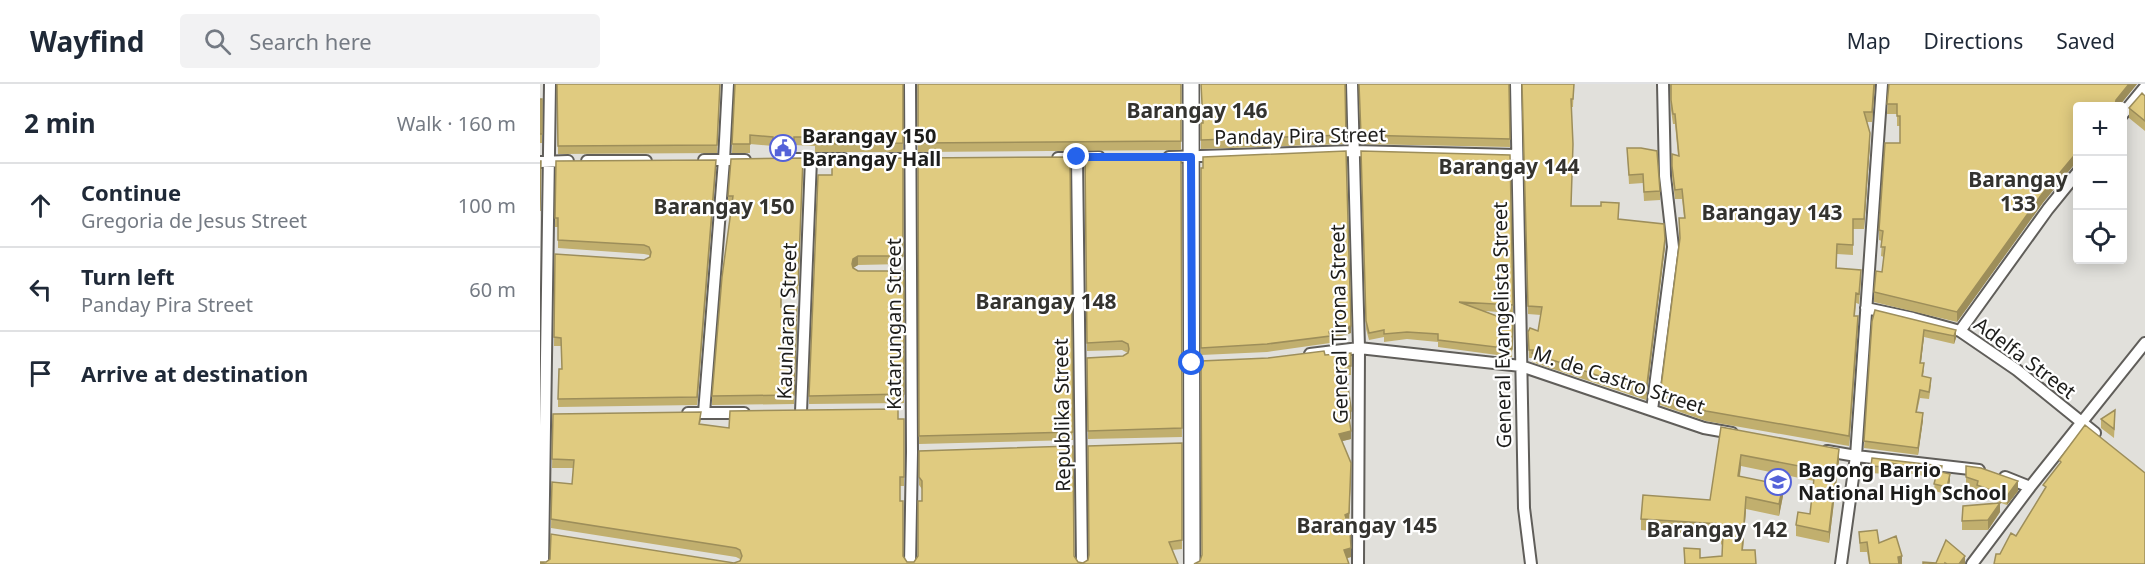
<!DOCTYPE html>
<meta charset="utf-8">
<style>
body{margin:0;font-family:"Noto Sans",sans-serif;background:#f2f2f3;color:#1f2937}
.controls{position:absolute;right:18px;top:18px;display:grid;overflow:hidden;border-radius:6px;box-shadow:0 3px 15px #0003}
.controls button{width:54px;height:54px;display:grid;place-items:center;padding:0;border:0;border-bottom:2px solid #e0e1e3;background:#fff;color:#1f2937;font:30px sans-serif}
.stop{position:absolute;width:18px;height:18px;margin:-14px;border:4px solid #2563eb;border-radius:50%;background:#fff}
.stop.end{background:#2563eb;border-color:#fff;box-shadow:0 2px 6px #0008}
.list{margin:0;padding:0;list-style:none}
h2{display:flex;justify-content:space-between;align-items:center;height:78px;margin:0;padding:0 24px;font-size:26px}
h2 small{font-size:20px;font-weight:400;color:#747a83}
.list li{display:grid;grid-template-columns:39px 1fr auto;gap:18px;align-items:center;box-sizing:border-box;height:84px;padding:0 24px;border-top:2px solid #e0e1e3}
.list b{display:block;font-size:22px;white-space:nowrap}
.list p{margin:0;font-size:20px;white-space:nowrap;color:#747a83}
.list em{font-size:20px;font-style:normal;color:#747a83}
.icon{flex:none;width:33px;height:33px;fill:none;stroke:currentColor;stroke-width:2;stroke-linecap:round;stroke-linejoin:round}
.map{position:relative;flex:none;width:1605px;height:480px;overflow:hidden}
header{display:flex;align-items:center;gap:36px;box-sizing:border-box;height:84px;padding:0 30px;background:#fff;border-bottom:2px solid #e0e1e3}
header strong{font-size:28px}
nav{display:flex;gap:33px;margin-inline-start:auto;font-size:21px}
.search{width:420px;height:54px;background:#f2f2f3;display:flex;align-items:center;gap:15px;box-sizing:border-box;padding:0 21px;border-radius:6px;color:#747a83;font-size:22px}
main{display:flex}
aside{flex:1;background:#fff}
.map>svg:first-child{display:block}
</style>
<header>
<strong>Wayfind</strong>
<div class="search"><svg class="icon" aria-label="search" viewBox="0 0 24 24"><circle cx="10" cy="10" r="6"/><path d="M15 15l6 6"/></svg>Search here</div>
<nav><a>Map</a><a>Directions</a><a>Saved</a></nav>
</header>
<main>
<aside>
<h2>2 min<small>Walk · 160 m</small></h2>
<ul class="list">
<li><svg class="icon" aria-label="ahead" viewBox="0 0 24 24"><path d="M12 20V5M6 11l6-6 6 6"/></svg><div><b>Continue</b><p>Gregoria de Jesus Street</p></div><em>100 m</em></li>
<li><svg class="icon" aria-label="left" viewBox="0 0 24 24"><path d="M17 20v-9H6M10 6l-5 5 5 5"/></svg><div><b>Turn left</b><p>Panday Pira Street</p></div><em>60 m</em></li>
<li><svg class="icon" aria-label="arrive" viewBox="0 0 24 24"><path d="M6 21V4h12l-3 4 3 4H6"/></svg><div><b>Arrive at destination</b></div></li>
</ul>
</aside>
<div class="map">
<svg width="1605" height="480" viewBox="0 0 1605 480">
<rect width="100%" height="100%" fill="#e1e0db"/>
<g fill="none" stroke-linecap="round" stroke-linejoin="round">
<defs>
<path id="street" d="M370 0 372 368 370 480
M812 0 819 264 818 480
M976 0 984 424 991 480
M1582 31 1605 3
M537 73 542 480
M629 73 813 67 976 71
M518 74 559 73
M251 75H304
M350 75H391
M164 76H205
M47 77H106
M0 78 28 77
M1326 224 1373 234 1420 247 1477 286 1555 349
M1420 247 1508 125 1538 88
M770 270 819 264 981 282 1164 344 1192 349
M1112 326 1133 163 1125 92 1123 0
M261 328 271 75
M148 329H204
M164 329 184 76 188 0
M1287 367 1316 372 1439 386
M1465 393 1490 403
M3 480 10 0
M1301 480 1316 372 1342 0
M1432 480 1490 403 1605 259"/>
<path id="secondary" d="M651 0 652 480"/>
</defs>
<!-- street casing -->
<use href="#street" stroke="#605e5a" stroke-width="14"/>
<!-- secondary casing -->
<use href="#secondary" stroke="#605e5a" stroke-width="18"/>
<!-- street -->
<use href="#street" stroke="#fff" stroke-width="10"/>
<!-- secondary -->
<use href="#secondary" stroke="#fff" stroke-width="15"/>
</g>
<!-- wall -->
<path fill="#c1af6e" d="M17 0H180L177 69 18 70Z
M195 0H363V68H275V62L254 61V69H233V62L210 60V69H192Z
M378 0H641V66L378 68Z
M805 0 806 60 661 65V39Z
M819 0H969L970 63 821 60Z
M982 0H1034L1033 23H1031V122L1079 135 1125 163 1106 316 992 278V274H989L988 248 998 247 1001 231 988 230Z
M1130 0H1335L1332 38H1327L1330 59 1324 145H1313V171L1297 170V184L1321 196 1319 220 1316 219 1315 232 1318 242 1309 362 1166 337 1120 321V311L1140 158 1139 134H1144L1142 115H1135L1132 92V70L1138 72 1135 40H1133L1131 26Z
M1349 0H1597L1579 22H1538L1502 120 1417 238 1334 218V208L1342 188 1344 173 1341 172 1342 157 1339 156V146L1360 59V42H1357V30H1347Z
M1605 12V47L1589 34V24Z
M0 15H2V59H0Z
M1087 64 1120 107V116L1104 117 1103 99 1089 100Z
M821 67 970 71 973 229 944 227 973 238 972 273 898 263V258L867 255 844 258V253L829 256 826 245Z
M641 72 642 353 548 355 547 274 583 272 588 269 582 266 547 267 545 73Z
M530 73 533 356 379 360 378 74Z
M363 74V180L318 181 313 184 318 187H364V319L269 320V312L292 91Z
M16 77 176 84 157 321 18 323V315L22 285 21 262H14L15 170 104 176 110 173 109 171 104 170 18 164V143H15Z
M263 83 258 210 241 209V223L257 232 254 320 172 321V312L192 121H188V112Z
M661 84 811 249 790 255V259L727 268 661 271Z
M1332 237 1416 246V254L1414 260 1384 253 1381 279 1384 287 1383 292 1391 301 1389 315 1380 314 1377 328 1383 336 1378 371 1324 364Z
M811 269V291H806L811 324V335L809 336 811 355 802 357 811 388 809 438H807L811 473 807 474 660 477 785 271Z
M13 330 161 336 160 340 189 344 364 335V402H360V417L363 472 367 478H374L378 472 382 417V405L379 401V367L534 472 538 478 543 479 548 476 642 359V465L632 466 638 480H0V478L194 479 201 476 200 475 196 473 11 444 12 398 32 400 34 384H12Z
M1561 335H1575L1574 354 1561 344Z
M1181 343 1299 377 1289 459 1256 452V441L1270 430 1274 397 1201 382 1200 392 1243 412 1239 432 1206 425 1203 466 1216 480H1144V464L1160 474 1182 472V461L1181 460V452L1101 446V435L1170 416Z
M1332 374 1402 389 1410 397 1407 410 1394 407 1395 394 1345 385V390L1331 389Z
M1426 382 1478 407 1467 421 1437 411V406L1426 403Z
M1460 428 1448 446H1422V437Z
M1319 448 1339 459 1362 480H1329L1327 468H1320Z"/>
<!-- shaded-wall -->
<path fill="#9d8e5a" d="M1334 0H1335L1332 38V28Z
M1589 0H1597L1579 22H1575L1576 16Z
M1330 49V59L1324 145V135Z
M1538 67V76L1502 120 1417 238V228L1502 110Z
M176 76V84L157 321V313Z
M1125 155V163L1106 316V308Z
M318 172V181L313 184 312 180 313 175Z
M1318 232V242L1309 362V352Z
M811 242V249L790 255 789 248Z
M1384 246V253L1380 286V279Z
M1416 246V254L1414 260V252Z
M808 327H811V335L808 336Z
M1383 329V336L1378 371V364Z
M811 347V355L799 358V350Z
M1299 365V377L1289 459V448Z
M1201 371V382L1198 403V392Z
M811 388 809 438 805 439V431Z
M1410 390V397L1407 410V403Z
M1478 397V407L1467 421V412Z
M1243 401V412L1239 432V420Z
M1206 413V425L1202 478V466Z
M1460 419V428L1448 446V436Z
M811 464V473L804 475V466Z
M1362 472V480H1358V473Z
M1425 472V480H1419Z"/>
<!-- building -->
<path fill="#e0cb80" stroke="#9d8e5a" stroke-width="1.5" d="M17 0H180L177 61 18 62Z
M195 0H363V59L275 60V53H254V60H233V53L210 51V60H192Z
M378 0H641V57L378 59Z
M661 0H805L806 51 661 56V39H663Z
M819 0H969L970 55 821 51Z
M982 0H1034L1033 15H1031L1033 60 1031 122H1061V118L1079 119 1078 135 1124 140 1125 155 1106 308 992 269 993 266H989L988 248 990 244 998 247 1002 223 988 222Z
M1131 0H1334L1332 28H1324L1330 49 1324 135H1313V161L1297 160 1296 184 1321 186 1319 210 1316 209 1314 232H1318L1309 352 1166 327 1120 311 1140 154 1139 134H1145L1142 105 1135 106 1132 82V70L1139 72 1135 30H1133L1131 16Z
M1349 0H1589L1576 16 1575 22H1538V67L1502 110 1417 228 1334 208 1336 187 1342 188 1345 163H1341L1343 147 1339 146 1345 59H1360V32H1357V20H1347Z
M1602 9 1605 12V37L1589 24Z
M0 15H2V50H0Z
M1087 64H1101L1117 67 1120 107 1104 108 1103 90 1089 91Z
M806 67 811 242 789 248 790 252 727 260 661 264V84H663V73Z
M821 67 970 71 973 221 919 218 973 238 972 265 898 256V250L867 248 844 250V246L829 249 826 237Z
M641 72 642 344 548 347 547 274 583 272 588 269 589 265 588 260 582 257 547 259 545 73Z
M530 73 533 348 379 352 378 74Z
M263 74 258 201 241 200V223H257L254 311 172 312 182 193 193 112H188L191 75Z
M363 74V172H318L313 175 312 180 313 184 318 187H364V310L269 312 278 91H292V75Z
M176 76 157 313 18 315 19 285H22L21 254 14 253 15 170 104 176 110 173 111 168 109 163 104 161 18 156V134H15L16 77Z
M0 77H1L0 127Z
M1335 226 1416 246 1414 252 1384 246 1380 279H1384L1382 292 1391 294 1389 308 1380 306 1376 328 1383 329 1378 364 1324 357 1332 237Z
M784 267 785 271 811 269V282H805L811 324V327H808L811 347 799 350 811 379 809 429 805 431 810 446 811 464 804 466 809 480H654L660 477 662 471 661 277 728 274Z
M358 325V335H364V393H360V417H363V472L367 478H374L378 472V417H382V397L379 393V367L533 362 534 472 538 478 543 479 548 476 549 471 548 362 642 359V456L629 458 638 480H6L0 479V478H6L10 475 11 450 194 479 200 477 202 472 200 466 196 464 11 435 12 398 32 400 34 376 12 375 13 330 161 328 159 340 189 344 190 327Z
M1575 326 1574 345 1561 335Z
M1545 341 1605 389V480H1454L1456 470H1460L1471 449 1476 452 1506 403 1503 401 1521 378 1519 376Z
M1181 343 1299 365 1289 448 1256 441 1258 428 1270 430 1275 385 1201 371 1198 392 1243 401 1239 420 1206 413 1202 466H1215L1216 480H1145L1144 464 1160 465V474L1182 472 1183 449H1181V440L1101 435 1103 411 1170 416Z
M1332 374 1402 382 1401 388 1410 390 1407 403 1394 400 1397 388 1345 378V383L1331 382Z
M1426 382 1441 384 1478 397 1467 412 1437 401 1438 397 1426 393Z
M1460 419 1448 436 1422 437 1423 422Z
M1337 446 1339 459 1356 452 1362 472 1358 473 1359 480H1330L1327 458 1320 459 1319 448Z
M1406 456 1425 472 1419 480H1407L1405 479V480H1383V478L1396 479Z"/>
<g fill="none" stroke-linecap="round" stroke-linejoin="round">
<!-- route -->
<path stroke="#2563eb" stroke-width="8" d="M537 73H651L652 279"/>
</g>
<!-- icons -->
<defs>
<symbol id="civic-ring" viewBox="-11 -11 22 22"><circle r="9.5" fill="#fff" stroke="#5462d9" stroke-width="1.5"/><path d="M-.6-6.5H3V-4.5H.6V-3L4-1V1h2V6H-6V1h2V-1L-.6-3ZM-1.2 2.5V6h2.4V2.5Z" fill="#5462d9"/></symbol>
<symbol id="school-ring" viewBox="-11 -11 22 22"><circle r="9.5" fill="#fff" stroke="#5462d9" stroke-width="1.5"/><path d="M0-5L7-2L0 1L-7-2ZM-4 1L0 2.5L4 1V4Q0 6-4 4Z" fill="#5462d9"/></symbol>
</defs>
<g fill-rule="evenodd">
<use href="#civic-ring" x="228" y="49" width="30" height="30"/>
<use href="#school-ring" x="1223" y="383" width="30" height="30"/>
</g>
<g text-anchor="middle" stroke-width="4.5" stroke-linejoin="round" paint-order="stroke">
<!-- poi labels -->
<g font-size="20" font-weight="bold" fill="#1d1d1b" stroke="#fff" text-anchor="start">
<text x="262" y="59">Barangay 150<tspan x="262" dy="23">Barangay Hall</tspan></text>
<text x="1258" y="393">Bagong Barrio<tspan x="1258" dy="23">National High School</tspan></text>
</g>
<!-- street labels -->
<g font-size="20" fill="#1d1d1b" stroke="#fff">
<text transform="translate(760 52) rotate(-1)" y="7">Panday Pira Street</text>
<text transform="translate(247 237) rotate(-88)" y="7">Kaunlaran Street</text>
<text transform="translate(354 240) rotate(-90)" y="7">Katarungan Street</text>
<text transform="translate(799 240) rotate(-91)" y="7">General Tirona Street</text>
<text transform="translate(962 241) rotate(-91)" y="7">General Evangelista Street</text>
<text transform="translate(1485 274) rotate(37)" y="7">Adelfa Street</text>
<text transform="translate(1079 296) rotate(18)" y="7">M. de Castro Street</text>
<text transform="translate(522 331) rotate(-91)" y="7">Republika Street</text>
</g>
<!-- neighbourhood labels -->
<g font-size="21" font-weight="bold" fill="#34332f" stroke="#fff">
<text x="657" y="34">Barangay 146</text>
<text x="969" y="90">Barangay 144</text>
<text x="1478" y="103">Barangay<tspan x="1478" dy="24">133</tspan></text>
<text x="184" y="130">Barangay 150</text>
<text x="1232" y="136">Barangay 143</text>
<text x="506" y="225">Barangay 148</text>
<text x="827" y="449">Barangay 145</text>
<text x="1177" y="453">Barangay 142</text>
</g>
</g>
</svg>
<div class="controls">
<button>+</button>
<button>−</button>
<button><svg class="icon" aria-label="locate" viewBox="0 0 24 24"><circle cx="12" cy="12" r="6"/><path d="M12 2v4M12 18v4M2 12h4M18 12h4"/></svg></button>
</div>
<div class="stop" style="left:652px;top:279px"></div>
<div class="stop end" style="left:537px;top:73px"></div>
</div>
</main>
